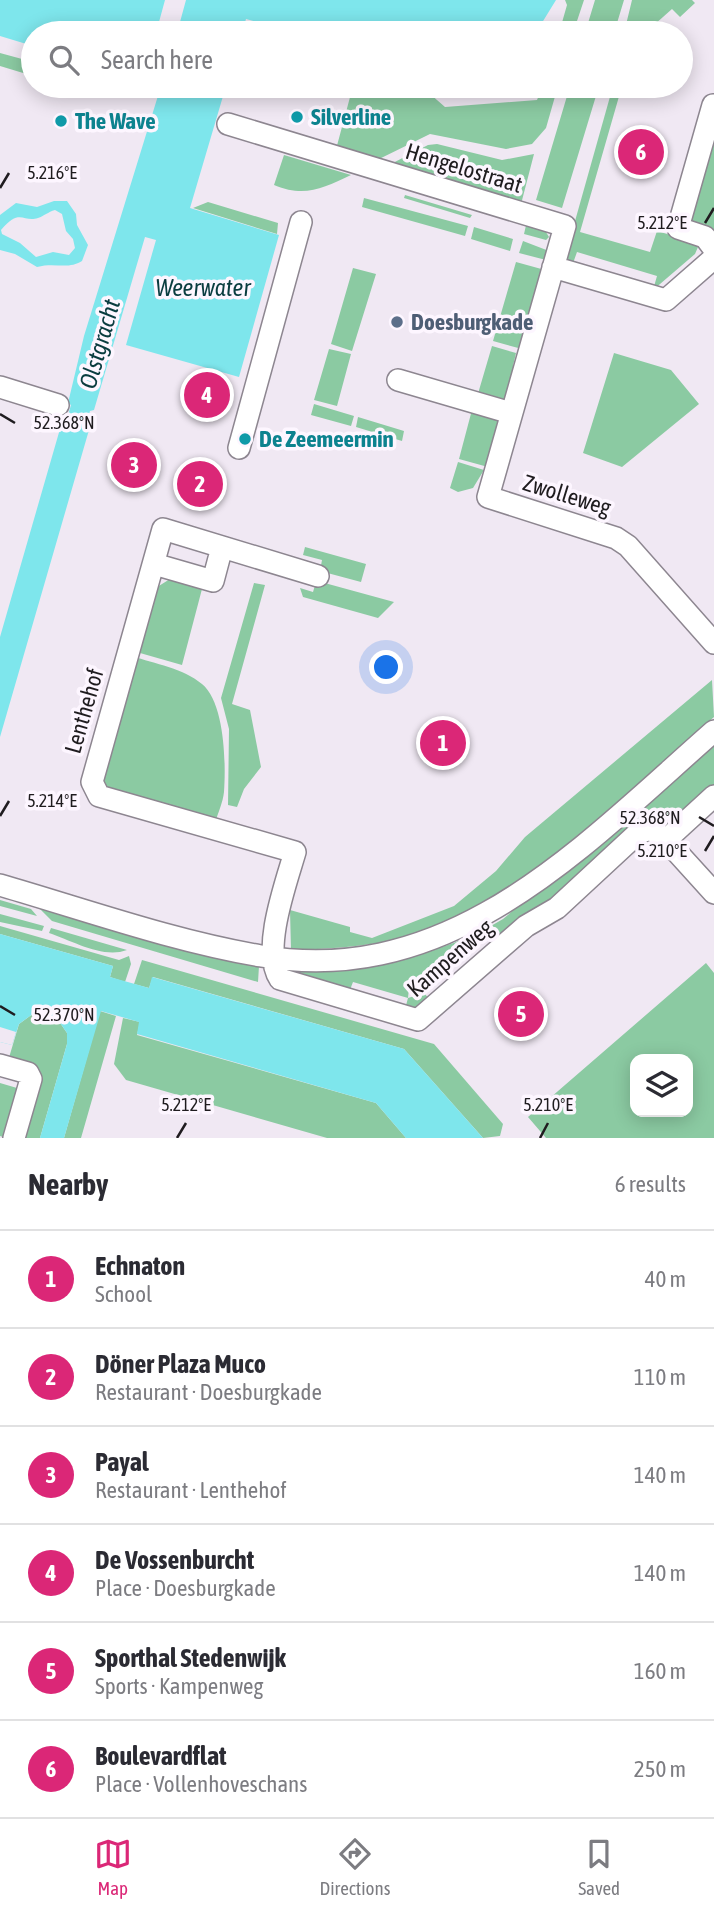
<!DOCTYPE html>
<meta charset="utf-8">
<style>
body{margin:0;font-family:"Asap Condensed",sans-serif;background:#f7f7f7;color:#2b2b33}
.controls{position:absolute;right:21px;bottom:21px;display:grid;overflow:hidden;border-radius:14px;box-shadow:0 4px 18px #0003}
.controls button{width:63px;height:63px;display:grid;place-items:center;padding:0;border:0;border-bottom:2px solid #e1e1e2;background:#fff;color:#2b2b33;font:35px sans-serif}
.you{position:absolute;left:387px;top:668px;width:24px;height:24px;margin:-18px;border:5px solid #fff;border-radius:50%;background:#1a73e8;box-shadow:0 0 0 10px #1a73e833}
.badge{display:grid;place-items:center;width:46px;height:46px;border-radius:50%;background:#db2777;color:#fff;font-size:23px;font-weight:700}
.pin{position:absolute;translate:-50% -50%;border:4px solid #fff;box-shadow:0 2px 7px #0006}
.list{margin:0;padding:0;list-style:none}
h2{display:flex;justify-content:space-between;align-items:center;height:91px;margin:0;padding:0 28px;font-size:30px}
h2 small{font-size:23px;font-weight:400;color:#7c7c81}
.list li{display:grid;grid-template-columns:46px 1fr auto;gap:21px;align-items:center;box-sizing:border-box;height:98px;padding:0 28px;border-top:2px solid #e1e1e2}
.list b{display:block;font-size:26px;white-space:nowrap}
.list p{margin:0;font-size:23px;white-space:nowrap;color:#7c7c81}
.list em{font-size:23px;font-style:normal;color:#7c7c81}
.icon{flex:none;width:38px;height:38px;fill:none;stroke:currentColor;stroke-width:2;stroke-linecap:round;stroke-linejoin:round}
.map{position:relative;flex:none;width:714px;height:1138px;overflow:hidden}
.search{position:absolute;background:#fff;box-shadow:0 4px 18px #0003;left:21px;right:21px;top:21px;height:77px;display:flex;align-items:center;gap:18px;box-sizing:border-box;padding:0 24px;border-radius:38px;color:#7c7c81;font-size:26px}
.sheet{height:679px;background:#fff}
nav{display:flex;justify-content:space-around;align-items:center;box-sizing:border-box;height:98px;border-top:2px solid #e1e1e2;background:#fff;font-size:19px;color:#7c7c81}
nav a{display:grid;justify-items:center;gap:4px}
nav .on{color:#db2777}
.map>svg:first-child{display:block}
</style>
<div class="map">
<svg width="714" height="1138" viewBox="0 0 714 1138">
<rect width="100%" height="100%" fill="#f0e8f3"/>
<!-- green -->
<path fill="#8bcaa2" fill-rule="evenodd" d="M565 0H584L573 33H559L567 5Z
M595 0H624L614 33H585Z
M632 0H692L695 3 680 17 672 9 645 33H624Z
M0 53 33 62V76L0 66Z
M66 86H111L107 98Z
M353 86H421L445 107 537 100 543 86H558L546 128 532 144 506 149 430 134 371 163 335 153Z
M570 86H599L562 208 536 200Z
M613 86H622L580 232 650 252 657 231 691 241 698 247 695 254 653 290 657 276 577 252 572 266 566 263 568 246Z
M714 141V235L693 227 691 214Z
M437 144 502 160 534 154 520 208 383 168 428 145Z
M284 155 351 175C323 188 305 198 274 185Z
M405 195 472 215 470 218 404 198Z
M364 198 468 226 465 236 362 207Z
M208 202 278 223 277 234 193 208Z
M527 221 541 224 549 237 546 240 524 234Z
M474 227 513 239 510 251 471 239Z
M523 241 549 251 546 260 519 253Z
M516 262 545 270 522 349 493 341Z
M353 268 376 274 352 351 331 344Z
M492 346 516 353 513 366 516 368 503 402 477 397Z
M329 349 351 354 337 406 314 400Z
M614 353 671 370 699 404 622 467 583 453Z
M314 404 354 416 351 426 311 415Z
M473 406 500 418 488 467 459 459Z
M358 417 404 431 402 441 356 427Z
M458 462 484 470 473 488 458 492 450 488Z
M305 547 366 564 361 582 320 571 322 560 303 555Z
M170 579 202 589 182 665 140 653 142 647 136 645 154 589Z
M316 582H321L394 602 378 618 303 597 300 588 313 592Z
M254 583 265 585 232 704 250 710 261 767 244 789 237 807 228 805 229 729 221 698Z
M132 656C155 664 183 668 202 684 225 703 226 764 224 792 223 802 218 813 215 823L109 792 101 780Z
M712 680 714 717C638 784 527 899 432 930 385 945 339 949 291 950L290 910 350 927V932L372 938 454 906 496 871 525 837Z
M714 742V786C691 808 674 821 642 825L495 945 488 937 484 938 426 992 418 987 409 988 408 998 424 993 431 1001 417 1010 405 1009 408 998 353 982 348 995 297 976 293 971C366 967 439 958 503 919Z
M0 900 31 909 37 916 0 906Z
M38 907 259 966 258 982 52 921Z
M0 914 44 926 42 931 0 922Z
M0 926 119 960 129 956 131 964 125 982 110 977 113 966 0 934Z
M51 928 127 950C103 959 73 941 49 933Z
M142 960 434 1044 503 1124 500 1136 483 1138 404 1049 153 977 149 988 134 984Z
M706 963 714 973V1138H546L528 1117ZM688 1059V1112H635V1059Z
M100 1011 116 1016 81 1138H64Z
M34 1013 56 1017 67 1033V1044L40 1138H18L37 1070 8 1061 19 1024Z
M123 1018 140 1022 137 1035 376 1103 406 1138H327L126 1080 114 1064Z
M0 1083 17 1088 3 1137 0 1136Z"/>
<!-- water -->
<path fill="#7ee6ec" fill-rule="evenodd" d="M0 0H556L540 26 531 33H296L246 19 242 33H33V46L0 36Z
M161 86H226L190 208 279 235 239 377 126 345 156 240 145 237 94 410 90 411 85 427 89 430 0 737V637L62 422H66L71 405 68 403 84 336Z
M54 201H67L76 214 77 225 88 245 82 261C68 270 55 262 37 267L15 254 0 250V215L16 203 37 207ZM55 210 62 214 66 231 73 239 75 248 69 255 53 252 36 257 20 243 2 234 1 230C20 207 23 223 38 218 44 216 48 212 55 210Z
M0 934 113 966 110 977 149 988 152 977 404 1049 483 1138H406L376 1103 137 1034 139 1022 101 1011 64 1138H40L67 1044V1033L56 1017 34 1013 19 1024 12 1045 0 1042Z"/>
<!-- pier -->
<path fill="#f0e8f3" d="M165 0H186L177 33H156Z
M0 1027 16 1032 12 1045 0 1042Z"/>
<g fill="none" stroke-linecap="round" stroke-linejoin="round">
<defs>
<path id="minor" d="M713 105 678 228 705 237 714 249
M228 124 565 226 488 497 616 538 628 546 714 643
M553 267 666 300 714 258
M398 380 511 413
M0 387 58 405
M239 448 301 222
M154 564 213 581 222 547
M318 576 163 529 92 782 99 796 295 852C286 883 261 951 280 979L418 1020 526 926 557 908 638 833 651 829 666 840
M714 796 666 840 714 893
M0 885C86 910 173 941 261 956 452 989 584 845 714 731
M0 1065 28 1073 31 1079 14 1138"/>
</defs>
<!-- minor casing -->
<use href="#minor" stroke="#8d8690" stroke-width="24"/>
<!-- minor -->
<use href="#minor" stroke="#fff" stroke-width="21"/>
</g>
<!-- ticks -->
<path fill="none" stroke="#1f1c1f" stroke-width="2.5" d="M0 188 9 173M705 223 714 208M0 414 15 423M0 816 9 801M699 817 714 826M705 851 714 836M0 1006 15 1015M177 1138 186 1123M540 1138 548 1123"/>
<!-- markers -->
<g fill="#0f9aa8" stroke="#fdf6ff" stroke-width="2.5">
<circle cx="297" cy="117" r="7"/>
<circle cx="61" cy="121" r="7"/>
<circle cx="245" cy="439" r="7"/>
</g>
<circle fill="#5c6f8a" stroke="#fdf6ff" stroke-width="2.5" cx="397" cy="322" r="7"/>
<g text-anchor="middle" stroke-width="7" stroke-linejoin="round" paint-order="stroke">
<!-- culture labels -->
<g font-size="23" font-weight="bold" fill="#0d838f" stroke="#fdf6ff" text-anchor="start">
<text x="311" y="125">Silverline</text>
<text x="75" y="129">The Wave</text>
<text x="259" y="447">De Zeemeermin</text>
</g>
<!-- street labels -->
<g font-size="23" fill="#1f1c1f" stroke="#fdf6ff">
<text transform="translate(464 168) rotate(17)" y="8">Hengelostraat</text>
<text transform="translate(567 495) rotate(17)" y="8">Zwolleweg</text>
<text transform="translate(84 711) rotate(-74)" y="8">Lenthehof</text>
<text transform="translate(450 958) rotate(-41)" y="8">Kampenweg</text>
</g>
<!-- service labels -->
<g font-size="23" font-weight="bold" fill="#4e5e75" stroke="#fdf6ff" text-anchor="start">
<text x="411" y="330">Doesburgkade</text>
</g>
<!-- water labels -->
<g font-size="24" font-style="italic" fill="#0a3d40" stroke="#fdf6ff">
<text x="203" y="296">Weerwater</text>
<text transform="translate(100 344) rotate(-74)" y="8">Olstgracht</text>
</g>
</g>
<g font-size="18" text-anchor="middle" fill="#1f1c1f" stroke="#fdf6ff" stroke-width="7" stroke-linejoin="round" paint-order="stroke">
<text x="52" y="179">5.216°E</text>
<text x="662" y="229">5.212°E</text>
<text x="64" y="429">52.368°N</text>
<text x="52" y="807">5.214°E</text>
<text x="650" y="824">52.368°N</text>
<text x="662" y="857">5.210°E</text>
<text x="64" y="1021">52.370°N</text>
<text x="186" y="1111">5.212°E</text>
<text x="548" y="1111">5.210°E</text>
</g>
</svg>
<div class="controls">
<button><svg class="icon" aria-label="layers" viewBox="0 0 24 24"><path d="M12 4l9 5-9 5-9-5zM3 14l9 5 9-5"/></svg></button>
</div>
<div class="you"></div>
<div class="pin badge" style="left:443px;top:743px">1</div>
<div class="pin badge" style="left:200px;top:484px">2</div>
<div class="pin badge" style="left:134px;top:465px">3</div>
<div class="pin badge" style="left:207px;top:395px">4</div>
<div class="pin badge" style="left:521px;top:1014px">5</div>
<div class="pin badge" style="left:641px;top:152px">6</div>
<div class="search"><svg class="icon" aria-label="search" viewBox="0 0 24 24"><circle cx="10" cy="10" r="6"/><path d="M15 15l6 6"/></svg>Search here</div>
</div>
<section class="sheet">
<h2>Nearby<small>6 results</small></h2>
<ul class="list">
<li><span class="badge">1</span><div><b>Echnaton</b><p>School</p></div><em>40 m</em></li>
<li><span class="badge">2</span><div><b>Döner Plaza Muco</b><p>Restaurant · Doesburgkade</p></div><em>110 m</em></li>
<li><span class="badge">3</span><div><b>Payal</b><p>Restaurant · Lenthehof</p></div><em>140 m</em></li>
<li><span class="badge">4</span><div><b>De Vossenburcht</b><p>Place · Doesburgkade</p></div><em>140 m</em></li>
<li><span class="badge">5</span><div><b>Sporthal Stedenwijk</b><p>Sports · Kampenweg</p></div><em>160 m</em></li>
<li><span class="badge">6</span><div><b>Boulevardflat</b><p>Place · Vollenhoveschans</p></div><em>250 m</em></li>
</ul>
</section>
<nav>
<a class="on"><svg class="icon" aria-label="map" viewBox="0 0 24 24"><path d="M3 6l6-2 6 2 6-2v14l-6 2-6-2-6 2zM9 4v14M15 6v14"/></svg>Map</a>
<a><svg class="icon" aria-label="directions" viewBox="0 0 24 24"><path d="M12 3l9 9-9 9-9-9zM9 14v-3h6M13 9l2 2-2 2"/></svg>Directions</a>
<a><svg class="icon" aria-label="saved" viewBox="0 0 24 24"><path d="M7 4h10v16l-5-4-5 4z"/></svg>Saved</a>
</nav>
